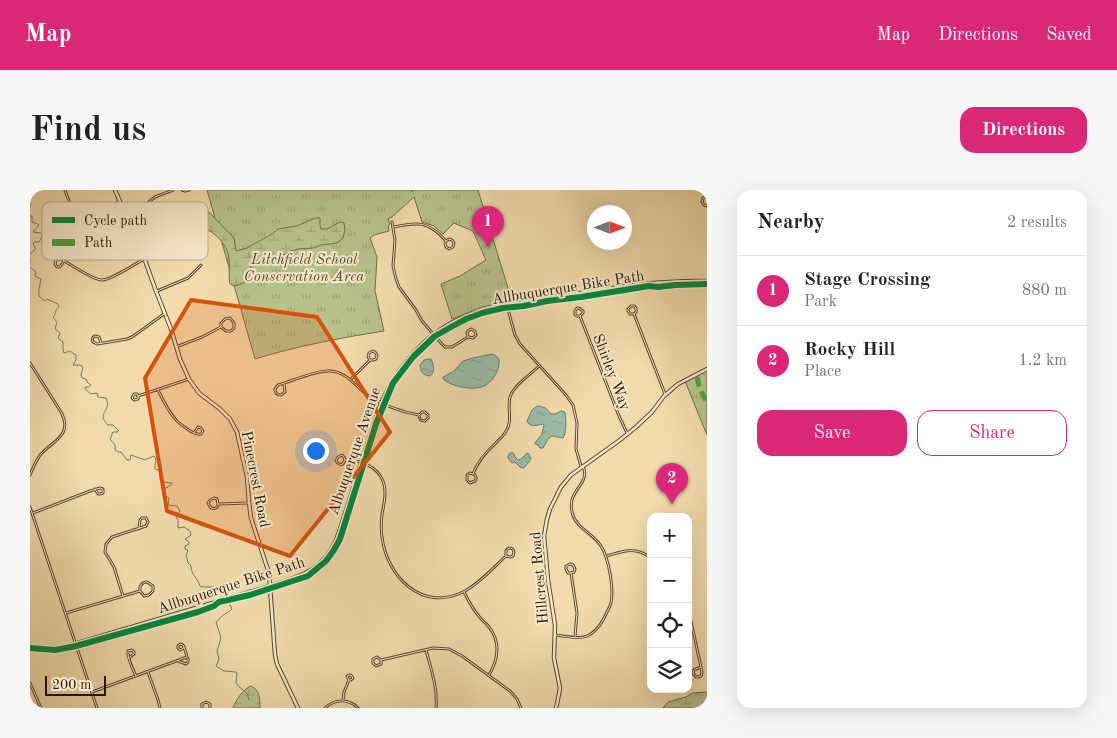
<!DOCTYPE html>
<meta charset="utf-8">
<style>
body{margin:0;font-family:"Old Standard TT",serif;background:#f6f6f6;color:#222}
.controls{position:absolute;right:15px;bottom:15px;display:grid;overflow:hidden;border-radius:10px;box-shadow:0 5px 20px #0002}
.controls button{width:45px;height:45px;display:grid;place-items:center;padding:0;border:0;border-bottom:1px solid #e0e0e0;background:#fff;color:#222;font:25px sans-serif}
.compass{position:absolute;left:557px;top:15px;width:45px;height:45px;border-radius:50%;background:#fff;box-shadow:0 5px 20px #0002;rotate:90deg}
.scale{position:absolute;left:15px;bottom:12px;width:61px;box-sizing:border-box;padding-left:5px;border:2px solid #2b1502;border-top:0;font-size:14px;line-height:18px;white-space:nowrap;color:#2b1502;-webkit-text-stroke:4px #f6e8c9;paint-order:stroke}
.you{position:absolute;left:285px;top:260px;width:18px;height:18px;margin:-12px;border:4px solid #fff;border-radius:50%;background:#1a73e8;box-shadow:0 0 0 8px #1a73e833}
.badge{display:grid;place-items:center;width:32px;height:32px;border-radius:50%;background:#db2777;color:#fff;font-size:16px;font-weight:700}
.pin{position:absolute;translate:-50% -41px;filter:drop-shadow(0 1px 2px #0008)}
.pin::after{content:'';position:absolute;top:26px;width:18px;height:15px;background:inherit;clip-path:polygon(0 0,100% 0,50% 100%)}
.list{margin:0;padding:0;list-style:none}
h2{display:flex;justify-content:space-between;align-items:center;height:65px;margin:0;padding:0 20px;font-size:21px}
h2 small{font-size:16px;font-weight:400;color:#767676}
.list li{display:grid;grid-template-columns:32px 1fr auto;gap:15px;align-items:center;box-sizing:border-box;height:70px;padding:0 20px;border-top:1px solid #e0e0e0}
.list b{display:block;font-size:19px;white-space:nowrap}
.list p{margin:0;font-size:16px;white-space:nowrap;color:#767676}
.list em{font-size:16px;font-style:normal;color:#767676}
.actions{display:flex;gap:10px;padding:15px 20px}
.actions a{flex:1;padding:11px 0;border:1px solid #db2777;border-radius:15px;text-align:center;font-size:18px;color:#db2777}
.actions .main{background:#db2777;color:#fff}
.icon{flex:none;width:28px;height:28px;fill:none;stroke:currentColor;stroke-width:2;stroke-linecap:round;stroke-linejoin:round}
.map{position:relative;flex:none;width:677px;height:518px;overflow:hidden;border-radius:15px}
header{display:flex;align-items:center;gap:30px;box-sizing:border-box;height:70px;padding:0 25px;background:#db2777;color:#fff}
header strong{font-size:24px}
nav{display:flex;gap:28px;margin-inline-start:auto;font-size:18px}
.intro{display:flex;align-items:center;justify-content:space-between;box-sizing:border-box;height:120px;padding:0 30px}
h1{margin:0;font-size:35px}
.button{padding:12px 22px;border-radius:15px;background:#db2777;color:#fff;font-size:18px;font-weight:700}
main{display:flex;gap:30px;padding:0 30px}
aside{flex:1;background:#fff;border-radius:15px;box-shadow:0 5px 20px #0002}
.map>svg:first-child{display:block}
</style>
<header>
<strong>Map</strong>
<nav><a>Map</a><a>Directions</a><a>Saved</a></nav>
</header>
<div class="intro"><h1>Find us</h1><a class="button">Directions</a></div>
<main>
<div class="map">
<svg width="677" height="518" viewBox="0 0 677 518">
<defs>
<pattern id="grass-tufts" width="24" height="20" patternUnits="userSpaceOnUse" patternTransform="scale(1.25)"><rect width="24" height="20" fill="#b7c18c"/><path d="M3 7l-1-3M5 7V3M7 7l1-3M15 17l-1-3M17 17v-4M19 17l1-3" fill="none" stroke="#9ea577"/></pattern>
<pattern id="wetland-marsh" width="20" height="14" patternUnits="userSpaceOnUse" patternTransform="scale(1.25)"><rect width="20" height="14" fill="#b7c18c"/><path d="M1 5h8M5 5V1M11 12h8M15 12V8" fill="none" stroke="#9ea577"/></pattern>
<pattern id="water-ripples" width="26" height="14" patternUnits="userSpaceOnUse" patternTransform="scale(1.25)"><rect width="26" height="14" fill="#9bbba9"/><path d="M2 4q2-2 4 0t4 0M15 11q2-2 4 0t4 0" fill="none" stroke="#86a090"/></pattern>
</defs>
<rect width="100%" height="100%" fill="#f1dbac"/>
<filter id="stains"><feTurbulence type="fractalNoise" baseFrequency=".004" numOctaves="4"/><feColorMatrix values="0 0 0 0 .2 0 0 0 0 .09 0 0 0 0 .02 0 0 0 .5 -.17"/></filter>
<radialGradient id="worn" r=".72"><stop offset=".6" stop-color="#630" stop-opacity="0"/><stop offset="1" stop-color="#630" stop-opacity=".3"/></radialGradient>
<!-- grass -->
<path fill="url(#grass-tufts)" stroke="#716b47" d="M177 0H380L382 2V0H448L482 111 452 117 422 129 411 94 430 86 456 70 443 41 424 33 413 44 404 36 392 32 384 7 362 27 358 29 360 34 358 36 359 41 344 45 340 48 347 67 345 101 354 141C310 148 267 156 225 169Z
M677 180V245L655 191Z"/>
<!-- wetland -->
<path fill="url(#wetland-marsh)" stroke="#716b47" d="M172 18 176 19 204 48 206 61 217 58 242 44 248 39 267 36 285 28H290V35L291 39H297L310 32 314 33 315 40 313 48 307 53 291 55 283 58 268 59 261 61 245 69 228 70 222 73C217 89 221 92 204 96L200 94C198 86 200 78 199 69 198 57 189 46 178 40L164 46 157 47H135C135 37 139 28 147 23L154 32 159 31Z
M221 496C230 500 230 509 230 518H203C206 510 213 499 221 496Z
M677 502V512L674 513 673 518H633L638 512 656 507 662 503Z"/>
<!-- water -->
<path fill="url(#water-ripples)" stroke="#6e7966" d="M462 164 466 166 469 169C470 179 464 191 454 196 444 201 422 197 413 189V187L424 181 433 171 443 168Z
M399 169H401C404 175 405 183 400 186 392 185 391 182 390 175L394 170Z
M507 216C514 216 517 219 521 224H525L531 221 535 222C536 230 537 241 533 248L522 246 518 249 513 258H510L508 255 505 254V253L512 244 514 235 513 234C507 235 500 238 497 231L502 220Z
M482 262 484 264 485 267 488 270 491 269 497 263 499 264 501 269 494 278 490 277 485 272 482 273 478 268 479 264Z"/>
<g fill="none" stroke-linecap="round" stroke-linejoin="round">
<!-- stream -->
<path stroke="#6e7966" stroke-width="1" d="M0 13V17
M0 26H2V32L8 34 9 35 3 42 11 43 13 45 9 52H4L3 54 6 59 0 64
M0 68V74
M0 77 6 82 5 86 11 89 9 99V106L15 111 17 109 28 114 29 117C25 120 26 124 23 127 28 134 27 131 25 139L30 143 28 148 33 152V160L34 163C42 160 40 162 46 165V170L43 175H50L53 177 51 185 52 188 56 189 58 193 61 195 59 197H55V199L61 204 67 203 68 207 76 208C83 221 65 222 78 235H83L88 240V242H83L82 243V245L80 249 85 255V260L88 262H91L97 270H100L101 265 115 270 124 266C128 270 124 274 125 279L131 281 130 286 134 292 142 293 141 295 134 299 133 305 139 308 138 315 147 316 150 321 146 326 148 331V338L154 337 160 341 161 345 155 349 159 352V354L155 356V359L158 360 156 366 157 368 158 373 161 376C161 385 168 388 170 396L173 397H186L193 405
M199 413 202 419C199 423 195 423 192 426 190 428 189 430 186 432L191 448 187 461 189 469 186 476 194 481 206 482 207 484 206 492 208 496 217 503 219 510"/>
<defs>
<path id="minor" d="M35 0C38 8 41 20 47 25 58 36 79 17 89 11
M152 0 155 1 159 0
M677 7 673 8 672 12 674 15 677 16
M97 27 108 21 125 7 143 0
M362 32 365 50 363 76 366 89 369 97 386 120 392 131 411 153 415 157H422L438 147 443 148 446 145 445 141 441 139 438 141 437 143 438 147
M364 37C389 32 398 31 416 51L415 53 416 57 419 59 423 57 424 53 422 50 419 49 416 51
M34 71 30 77H27L25 74 26 70 31 69C40 74 63 90 72 90 81 90 105 74 114 69
M127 101 158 88 171 75
M477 116 485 145 490 154 536 205 543 215 547 233 546 259 551 276
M604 124H600L598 121V119L601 116H604L606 118V122L604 124 635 204
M550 126H547L545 125V121L547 118H549L553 121V123L550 126 589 226 597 243
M71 153 69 147 65 146C62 147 62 150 63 152L67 154 97 149 102 147 134 124
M146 157 172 147 191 137 196 141H201L204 138V133L200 128 195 129 191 133V137
M0 173 31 222C43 245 24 250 11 264 6 270 3 278 0 285
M321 189 340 170H343L346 169 347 165 345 162 343 161 339 163 338 167 340 170
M254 194 255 202 251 205C247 205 245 203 245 199L248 195C262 191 287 180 300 181 318 182 325 197 339 206 353 215 372 222 389 225 389 229 391 231 395 231L398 228V225L395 222H392L389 225
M128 200C133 210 139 223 147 231 151 235 156 238 160 241 165 243 166 245 171 244L173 241 171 238 168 237 164 243
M108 206 107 204H104L102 208 104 210 108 209V206L159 189
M315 270 313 274C310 275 308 274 306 271L308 267 312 265 314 267 315 270C330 270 347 276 353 291 357 301 354 314 352 324 351 332 351 340 352 347 357 387 392 422 433 402 449 394 463 378 476 366L480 367 483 366 484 362C483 357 478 357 476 361V366
M443 284C446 285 447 288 445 291L440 293 437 290V285L440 283 443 284C448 271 456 262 466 253 469 249 474 246 476 241 483 231 477 218 480 207 484 195 500 185 509 176
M188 314C188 318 185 319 181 318L178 313 180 310 184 308 187 309 188 314 219 313
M0 317 67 518
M3 323 60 301 70 298 73 299V303L70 304H68L65 299
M577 366C594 361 605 356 621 368
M541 383H538L536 379V376L540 374 543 375 545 379 544 382 541 383 547 423 545 447
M434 402C438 410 442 418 448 425 451 430 456 433 459 437 471 452 468 470 459 485
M93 406 84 377 75 362 76 354 82 347 116 336 118 332 116 328H112L110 330 109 339
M658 418 671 477 672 483 671 486 668 487H666L663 483 664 480 671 477
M36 423 110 401 114 406 119 405 123 401V396L117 392C112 392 109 396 110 401
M526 445C535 446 548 450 557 446 564 443 569 437 573 430 576 424 579 419 581 413 584 398 579 369 571 356 563 343 545 338 542 322 537 299 561 295 553 276
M396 460C401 479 408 499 406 518
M99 468 104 464V462L102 460 98 461C97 468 103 479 106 486
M351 470V474L346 476 343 473V469L347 467 351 470 403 458 419 459 432 466 480 501 487 509 491 518
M148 471 156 474 158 472V468
M118 482 128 510 130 518
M0 493 11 518
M62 502 157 467C156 463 155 459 153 455L150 454 148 456V458L150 460 154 458
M313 510 314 502 319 490H321L323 488 321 485H319L317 486 319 490
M172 518V514L176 512 180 514V518
M295 518C305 509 318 508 328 518"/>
<path id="tertiary" d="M85 0 112 62 126 101 141 139 150 169 159 189 169 203 190 219 200 229 207 242 217 287 219 313 221 328 239 383 245 465 247 474 268 518
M0 456 20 458 34 457 240 396C271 386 294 380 307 348L351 213C370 171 403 135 448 122 477 113 508 110 537 105 584 97 630 90 677 91
M526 518 528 509 530 498 524 468 525 435 518 390 514 346 517 329 520 319 531 297 541 285 590 250 606 237 622 222 634 206 648 194 677 179"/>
</defs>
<!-- minor casing -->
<use href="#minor" stroke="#5c462c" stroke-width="3"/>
<!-- tertiary casing -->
<use href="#tertiary" stroke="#5c462c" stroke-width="4.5"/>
<!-- minor -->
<use href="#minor" stroke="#f6e8c9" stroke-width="1"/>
<!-- tertiary -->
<use href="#tertiary" stroke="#f6e8c9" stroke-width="2.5"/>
<!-- quiet -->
<path stroke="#51a03d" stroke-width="5" stroke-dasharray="10 5" stroke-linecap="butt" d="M667 187 669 196 677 213"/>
<defs>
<path id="cycleway" d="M0 458 25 460 46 456 168 422 184 416 189 412 220 405 278 386 296 371 304 360 310 349 346 234 363 193 383 167 405 146 423 136 436 129 452 123 473 118 494 116 517 111 551 107 619 96 628 97 645 95 677 94"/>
</defs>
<!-- cycleway casing -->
<use href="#cycleway" stroke="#f6e8c9" stroke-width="9"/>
<!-- cycleway -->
<use href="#cycleway" stroke="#00873e" stroke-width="6"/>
</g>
<!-- marked area -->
<path fill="#d5520b" fill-opacity="0.2" stroke="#d5520b" stroke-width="4" stroke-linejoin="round" d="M161 110 287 127 360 242 260 366 137 321 115 188Z"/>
<g text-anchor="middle" stroke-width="4" stroke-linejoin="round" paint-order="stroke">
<!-- park labels -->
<g font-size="15" font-style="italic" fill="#55492b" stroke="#f6e8c9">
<text x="274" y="74">Litchfield School<tspan x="274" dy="17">Conservation Area</tspan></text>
</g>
<!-- street labels -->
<g font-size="15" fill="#2b1502" stroke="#f6e8c9">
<text transform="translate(538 97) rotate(-9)" y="5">Allbuquerque Bike Path</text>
<text transform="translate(582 182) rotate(69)" y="5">Shirley Way</text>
<text transform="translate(324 261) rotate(-71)" y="5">Albuquerque Avenue</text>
<text transform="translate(226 289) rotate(79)" y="5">Pinecrest Road</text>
<text transform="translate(509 388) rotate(-95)" y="5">Hillcrest Road</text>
<text transform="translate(201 395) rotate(-18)" y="5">Allbuquerque Bike Path</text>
</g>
</g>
<!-- legend -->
<rect x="12" y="12" width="166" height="58" rx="8" fill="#f6e8c9" stroke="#b9a98d" stroke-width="1"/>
<rect x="22" y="27" width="23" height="6" fill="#00873e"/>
<rect x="22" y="49" width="23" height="7" fill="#51a03d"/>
<g font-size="14" fill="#2b1502">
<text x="54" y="35">Cycle path</text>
<text x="54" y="57">Path</text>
</g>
<rect width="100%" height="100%" filter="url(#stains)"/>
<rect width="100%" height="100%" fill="url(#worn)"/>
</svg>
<div class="controls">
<button>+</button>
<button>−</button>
<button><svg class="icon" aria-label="locate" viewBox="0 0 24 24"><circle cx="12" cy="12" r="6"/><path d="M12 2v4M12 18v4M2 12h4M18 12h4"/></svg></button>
<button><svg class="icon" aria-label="layers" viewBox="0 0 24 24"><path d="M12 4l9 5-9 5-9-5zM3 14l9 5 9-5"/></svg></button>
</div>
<svg class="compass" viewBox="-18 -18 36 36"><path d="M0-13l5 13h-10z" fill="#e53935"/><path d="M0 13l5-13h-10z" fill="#767676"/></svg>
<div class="scale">200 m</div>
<div class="you"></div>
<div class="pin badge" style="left:458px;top:57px">1</div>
<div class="pin badge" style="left:642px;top:314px">2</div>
</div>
<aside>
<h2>Nearby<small>2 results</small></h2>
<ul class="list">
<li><span class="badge">1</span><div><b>Stage Crossing</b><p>Park</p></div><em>880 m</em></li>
<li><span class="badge">2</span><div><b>Rocky Hill</b><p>Place</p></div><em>1.2 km</em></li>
</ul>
<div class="actions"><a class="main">Save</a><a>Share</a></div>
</aside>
</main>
